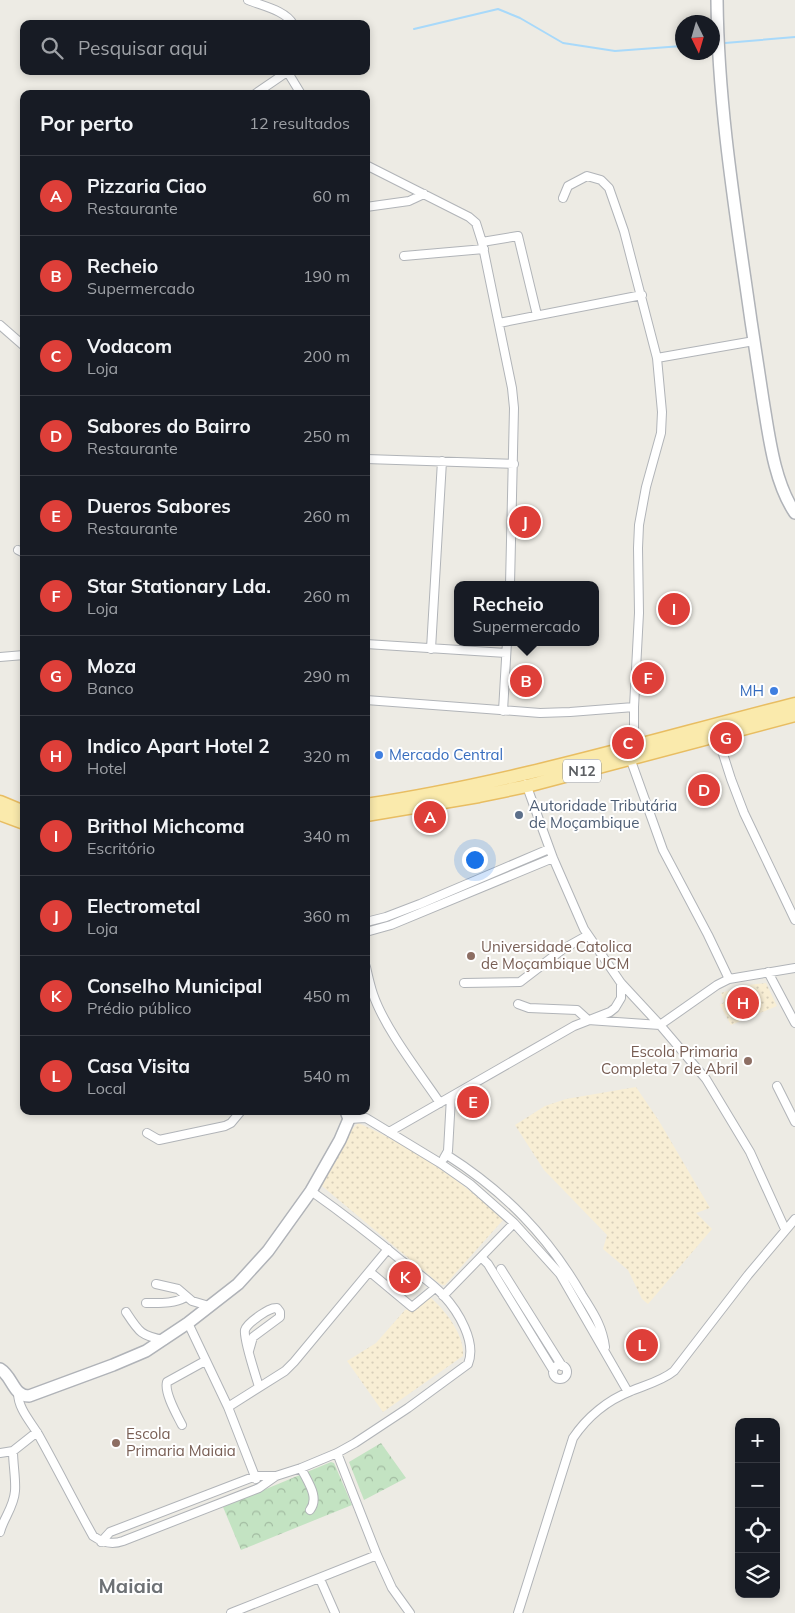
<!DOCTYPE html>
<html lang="pt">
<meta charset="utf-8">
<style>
body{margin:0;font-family:Mulish,sans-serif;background:#242831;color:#f1f3f6}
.controls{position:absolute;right:15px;bottom:15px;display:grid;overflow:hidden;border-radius:10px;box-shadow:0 2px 8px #0003}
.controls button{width:45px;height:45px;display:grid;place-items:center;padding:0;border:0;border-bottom:1px solid #363941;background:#171b24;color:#f1f3f6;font:25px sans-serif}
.compass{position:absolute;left:675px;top:15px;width:45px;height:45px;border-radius:50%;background:#171b24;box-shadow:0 2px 8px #0003;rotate:175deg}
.you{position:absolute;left:474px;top:859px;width:18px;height:18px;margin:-12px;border:4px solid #fff;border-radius:50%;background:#1a73e8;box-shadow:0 0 0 8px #1a73e833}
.badge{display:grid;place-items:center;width:32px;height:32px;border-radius:50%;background:#de3f39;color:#fff;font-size:16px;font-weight:700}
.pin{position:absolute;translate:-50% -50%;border:2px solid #fff;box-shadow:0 1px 5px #0006}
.popup{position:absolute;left:454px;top:581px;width:145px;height:65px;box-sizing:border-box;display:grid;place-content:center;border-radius:10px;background:#171b24;filter:drop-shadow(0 1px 4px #0005);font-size:16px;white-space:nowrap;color:#9ea1a6}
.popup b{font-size:19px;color:#f1f3f6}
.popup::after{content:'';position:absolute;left:50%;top:100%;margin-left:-10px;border:10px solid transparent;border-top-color:#171b24}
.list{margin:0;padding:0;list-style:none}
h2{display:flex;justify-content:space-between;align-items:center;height:65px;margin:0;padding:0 20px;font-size:21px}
h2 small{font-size:16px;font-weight:400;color:#9ea1a6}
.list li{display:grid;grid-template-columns:32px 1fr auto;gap:15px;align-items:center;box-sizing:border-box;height:80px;padding:0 20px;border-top:1px solid #363941}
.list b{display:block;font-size:19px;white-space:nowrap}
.list p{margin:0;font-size:16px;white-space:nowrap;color:#9ea1a6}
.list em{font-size:16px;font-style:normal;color:#9ea1a6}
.icon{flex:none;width:28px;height:28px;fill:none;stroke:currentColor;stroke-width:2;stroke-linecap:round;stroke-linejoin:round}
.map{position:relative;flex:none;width:795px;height:1613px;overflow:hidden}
.search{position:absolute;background:#171b24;box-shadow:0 2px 8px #0003;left:20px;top:20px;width:350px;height:55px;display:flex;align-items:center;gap:12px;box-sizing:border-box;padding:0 18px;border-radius:10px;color:#9ea1a6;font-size:19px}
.panel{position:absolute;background:#171b24;box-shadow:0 2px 8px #0003;left:20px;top:90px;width:350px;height:1025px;border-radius:10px}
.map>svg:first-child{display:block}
</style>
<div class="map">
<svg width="795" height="1613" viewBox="0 0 795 1613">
<defs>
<pattern id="forest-crowns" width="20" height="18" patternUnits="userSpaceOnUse" patternTransform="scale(1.25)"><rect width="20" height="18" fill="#c3e3c2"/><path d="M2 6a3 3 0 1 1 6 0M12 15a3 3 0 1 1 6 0" fill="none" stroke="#a2bba1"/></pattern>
<pattern id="sand-dots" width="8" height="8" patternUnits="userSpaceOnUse" patternTransform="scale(1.25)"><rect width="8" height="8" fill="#f8eed4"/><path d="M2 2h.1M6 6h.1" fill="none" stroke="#d7ceb9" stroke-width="1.8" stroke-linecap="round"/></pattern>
</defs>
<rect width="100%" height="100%" fill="#edebe4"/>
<!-- forest -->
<path fill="url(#forest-crowns)" d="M381 1443 406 1478 364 1500 349 1462Z
M331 1462 334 1463 352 1505 241 1550 223 1507Z"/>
<!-- sand -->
<path fill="url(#sand-dots)" d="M766 983 777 1006 731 1025 720 1005 724 1002 721 993 747 985Z
M636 1087 659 1121 710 1208 696 1213 712 1229 648 1304 642 1299 628 1270 603 1249 607 1235 544 1170 515 1125 545 1106 566 1099Z
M358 1123C406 1143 466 1183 503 1220L445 1285H442L436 1281 322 1186C331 1163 340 1140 358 1123Z
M430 1297C445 1310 465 1335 463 1356L383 1412 347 1361 376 1343 405 1310 412 1308Z"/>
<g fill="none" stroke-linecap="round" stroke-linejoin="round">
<!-- stream -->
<path stroke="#a8d9fa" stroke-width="2" d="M414 29 498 9 520 18 563 43 615 51 682 46
M725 43 795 37"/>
<defs>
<path id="street" d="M248 0C262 6 285 10 293 24
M287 71 301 94
M255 94 287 72
M366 165 469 217 476 223 482 242 512 388 514 408 510 585
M563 198 568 186 587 176 601 180 609 188 624 231 657 358 662 412 661 433 646 487 639 525 638 548 639 613 634 707V750
M366 207 409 201 424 194
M482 242 518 236 537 315
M404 256 484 249
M499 323 642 295
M0 325 24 346
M657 358 754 341
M366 459 514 464
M18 550 24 553
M366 644 506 653
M431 649 442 461
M0 657 24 655
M366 700 540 713 570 712 634 707
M503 711 507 642
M717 735 731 779 744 813 795 920
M630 758 663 850 708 935 729 979
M526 784 553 858 584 929 621 983 660 1025 706 1079 750 1152 785 1229
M366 922 386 917 420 904 549 849
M366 932 391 925 553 858
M366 967C368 976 370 985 373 994 385 1029 419 1072 440 1103
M768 972 795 1023
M464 983 520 982 563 949 588 935
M518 1004 529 1008 577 1010 588 1020 660 1025 717 985 729 979 795 968
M777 1086 795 1122
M349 1119 366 1118 440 1163 470 1184 514 1223 560 1274 628 1392
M389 1132 574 1026 610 1012 615 1008 621 998V983
M147 1133 159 1140 225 1126 231 1123 241 1111
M447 1155C505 1192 548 1236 582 1295 593 1313 602 1325 605 1347
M444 1158 448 1151 451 1097
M481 1257 488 1264 553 1370
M501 1269 562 1366
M370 1272 412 1307 435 1288
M156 1284 178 1289 192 1301 209 1306
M443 1296 514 1223
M146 1303C161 1303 173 1304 186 1297
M126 1312C139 1332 141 1336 164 1340
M188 1323 228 1407 256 1479
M249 1351 253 1337 280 1317V1312L277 1308C270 1308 265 1312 259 1316 255 1319 247 1324 245 1330 243 1339 256 1376 259 1387
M553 1372a7 7 0 1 1 14 0a7 7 0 1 1-14 0Z
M18 1393C18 1408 30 1421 38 1434 57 1468 74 1502 93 1536 103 1543 112 1545 123 1541L259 1488 276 1476 301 1468 337 1453 355 1443 408 1408 468 1364C477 1342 458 1311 443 1295 431 1282 416 1272 402 1261 372 1236 342 1213 311 1191
M228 1407 285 1371 294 1362 388 1249
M182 1425C177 1415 164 1393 167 1382L205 1361
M0 1453 13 1451 37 1432
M337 1453 377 1555 392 1588 410 1613
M301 1468C307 1481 320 1497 310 1510
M0 1532C3 1519 14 1507 15 1491 16 1480 13 1464 13 1451
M101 1542 110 1532 256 1476H276
M320 1579 335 1613
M231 1613 377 1555
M518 1613 573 1438C587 1417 608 1400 631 1391 645 1385 662 1381 674 1371L748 1275 795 1219"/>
<path id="secondary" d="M717 0C718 108 736 215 751 321 755 348 759 374 763 400 769 436 774 482 795 513
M0 1369C13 1377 13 1396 29 1396L113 1365 146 1351 188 1323 238 1284 268 1251 311 1191 340 1140 349 1119 346 1111"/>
<path id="primary" d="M0 802 24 812
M366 805C512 783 653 740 795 704
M0 814 24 823
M366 815 479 796 527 786 795 715"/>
</defs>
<!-- street casing -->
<use href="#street" stroke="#b1b4b8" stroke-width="10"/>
<!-- secondary casing -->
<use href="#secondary" stroke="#b0b3b8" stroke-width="14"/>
<!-- primary casing -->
<use href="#primary" stroke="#e8bd62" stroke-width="15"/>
<!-- street -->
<use href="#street" stroke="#fff" stroke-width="8"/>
<!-- secondary -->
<use href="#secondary" stroke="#fff" stroke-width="11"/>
<!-- primary -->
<use href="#primary" stroke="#faeaac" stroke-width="12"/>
</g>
<!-- markers -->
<g fill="#3f7fe0" stroke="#fff" stroke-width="2">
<circle cx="774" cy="691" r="5"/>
<circle cx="379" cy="755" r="5"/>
</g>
<circle fill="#5c6f8a" stroke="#fff" stroke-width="2" cx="519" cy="815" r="5"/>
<g fill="#8d6e63" stroke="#fff" stroke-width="2">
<circle cx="471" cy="956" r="5"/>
<circle cx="748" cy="1061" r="5"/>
<circle cx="116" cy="1443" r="5"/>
</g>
<g text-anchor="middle" stroke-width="4" stroke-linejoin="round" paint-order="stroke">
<!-- shield labels -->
<rect fill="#fff" stroke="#8d8f92" stroke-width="1" x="563" y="759.5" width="38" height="23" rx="4"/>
<g font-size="14" font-weight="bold" fill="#5c5f63">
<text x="582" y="776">N12</text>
</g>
<!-- shop labels -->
<g font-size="15" fill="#366cbe" stroke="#fff" text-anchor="end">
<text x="764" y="696">MH</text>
<text x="389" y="760" text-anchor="start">Mercado Central</text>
</g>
<!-- service labels -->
<g font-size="15" fill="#4e5e75" stroke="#fff" text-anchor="start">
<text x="529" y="811">Autoridade Tributária<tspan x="529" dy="17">de Moçambique</tspan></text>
</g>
<!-- education labels -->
<g font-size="15" fill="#785e54" stroke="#fff" text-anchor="start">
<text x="481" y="952">Universidade Catolica<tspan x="481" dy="17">de Moçambique UCM</tspan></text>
<text x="738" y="1057" text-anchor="end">Escola Primaria<tspan x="738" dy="17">Completa 7 de Abril</tspan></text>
<text x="126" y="1439">Escola<tspan x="126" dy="17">Primaria Maiaia</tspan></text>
</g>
<!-- district labels -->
<g font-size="20" font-weight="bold" fill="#6d7175" stroke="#fff">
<text x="131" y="1593">Maiaia</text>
</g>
</g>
</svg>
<div class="controls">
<button>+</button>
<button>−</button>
<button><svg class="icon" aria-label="locate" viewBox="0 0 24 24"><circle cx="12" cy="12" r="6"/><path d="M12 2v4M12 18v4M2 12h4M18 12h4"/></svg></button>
<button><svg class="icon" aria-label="layers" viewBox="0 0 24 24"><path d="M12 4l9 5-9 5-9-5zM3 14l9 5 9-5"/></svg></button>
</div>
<svg class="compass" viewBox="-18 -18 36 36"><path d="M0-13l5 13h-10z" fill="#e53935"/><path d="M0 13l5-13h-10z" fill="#9ea1a6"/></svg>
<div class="you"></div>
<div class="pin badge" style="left:430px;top:817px">A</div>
<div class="pin badge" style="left:526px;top:681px">B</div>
<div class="popup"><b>Recheio</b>Supermercado</div>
<div class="pin badge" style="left:628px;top:743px">C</div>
<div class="pin badge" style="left:704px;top:790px">D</div>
<div class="pin badge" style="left:473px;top:1102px">E</div>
<div class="pin badge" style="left:648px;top:678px">F</div>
<div class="pin badge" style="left:726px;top:738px">G</div>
<div class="pin badge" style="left:743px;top:1003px">H</div>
<div class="pin badge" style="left:674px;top:609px">I</div>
<div class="pin badge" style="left:525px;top:522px">J</div>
<div class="pin badge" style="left:405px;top:1277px">K</div>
<div class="pin badge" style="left:642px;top:1345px">L</div>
<div class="search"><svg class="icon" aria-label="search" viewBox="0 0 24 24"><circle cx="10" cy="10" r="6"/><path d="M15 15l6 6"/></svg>Pesquisar aqui</div>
<section class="panel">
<h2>Por perto<small>12 resultados</small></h2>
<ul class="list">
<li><span class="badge">A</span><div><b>Pizzaria Ciao</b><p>Restaurante</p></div><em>60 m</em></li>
<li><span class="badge">B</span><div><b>Recheio</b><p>Supermercado</p></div><em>190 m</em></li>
<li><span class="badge">C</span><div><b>Vodacom</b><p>Loja</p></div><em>200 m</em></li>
<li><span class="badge">D</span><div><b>Sabores do Bairro</b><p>Restaurante</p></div><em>250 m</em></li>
<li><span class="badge">E</span><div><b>Dueros Sabores</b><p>Restaurante</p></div><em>260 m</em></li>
<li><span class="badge">F</span><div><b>Star Stationary Lda.</b><p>Loja</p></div><em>260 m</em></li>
<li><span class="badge">G</span><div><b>Moza</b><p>Banco</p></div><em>290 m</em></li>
<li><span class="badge">H</span><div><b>Indico Apart Hotel 2</b><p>Hotel</p></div><em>320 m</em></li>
<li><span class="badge">I</span><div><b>Brithol Michcoma</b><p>Escritório</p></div><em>340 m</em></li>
<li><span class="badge">J</span><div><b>Electrometal</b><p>Loja</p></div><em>360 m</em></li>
<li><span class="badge">K</span><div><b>Conselho Municipal</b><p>Prédio público</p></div><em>450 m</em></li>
<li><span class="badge">L</span><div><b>Casa Visita</b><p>Local</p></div><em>540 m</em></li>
</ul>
</section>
</div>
